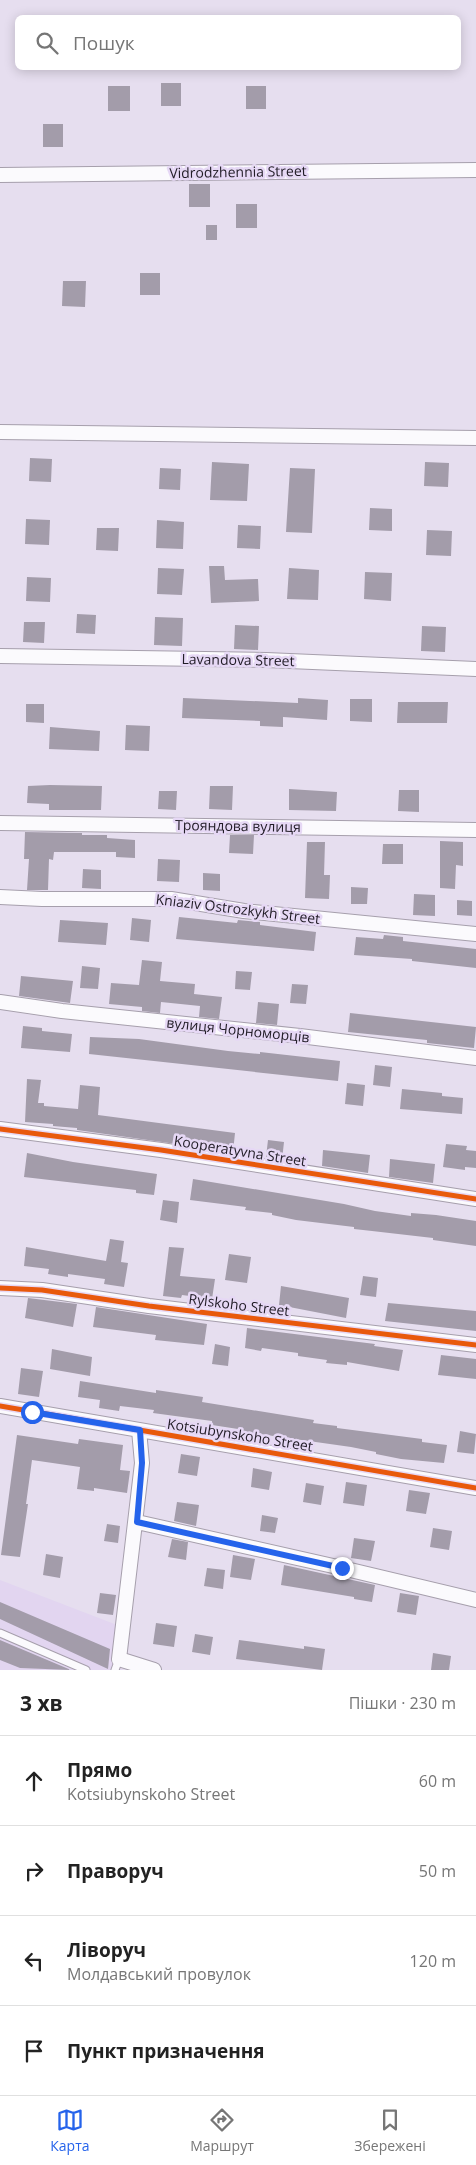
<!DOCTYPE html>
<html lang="uk">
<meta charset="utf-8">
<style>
body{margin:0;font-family:"Open Sans",sans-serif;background:#f2f2f2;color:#222}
.stop{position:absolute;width:15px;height:15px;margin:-11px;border:4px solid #2563eb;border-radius:50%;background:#fff}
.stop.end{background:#2563eb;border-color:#fff;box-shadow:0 1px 5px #0008}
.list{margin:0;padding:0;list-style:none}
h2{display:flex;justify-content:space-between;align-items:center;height:65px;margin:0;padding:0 20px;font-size:21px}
h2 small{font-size:16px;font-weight:400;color:#767676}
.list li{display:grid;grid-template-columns:32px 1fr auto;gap:15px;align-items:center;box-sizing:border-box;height:90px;padding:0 20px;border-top:1px solid #e0e0e0}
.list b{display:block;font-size:19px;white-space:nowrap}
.list p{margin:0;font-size:16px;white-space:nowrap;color:#767676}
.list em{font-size:16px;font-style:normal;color:#767676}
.icon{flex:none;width:28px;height:28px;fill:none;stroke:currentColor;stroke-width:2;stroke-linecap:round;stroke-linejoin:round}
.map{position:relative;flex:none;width:476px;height:1670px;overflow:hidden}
.search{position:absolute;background:#fff;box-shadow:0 2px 12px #0003;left:15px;right:15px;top:15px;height:55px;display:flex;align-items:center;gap:12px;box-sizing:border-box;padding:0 18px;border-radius:8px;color:#767676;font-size:19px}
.sheet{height:425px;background:#fff}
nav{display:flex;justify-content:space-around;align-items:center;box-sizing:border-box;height:70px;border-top:1px solid #e0e0e0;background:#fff;font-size:14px;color:#767676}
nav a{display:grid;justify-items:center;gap:2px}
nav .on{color:#2563eb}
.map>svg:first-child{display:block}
</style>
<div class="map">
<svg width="476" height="1670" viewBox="0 0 476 1670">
<rect width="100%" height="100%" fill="#e6deef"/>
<!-- built -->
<path fill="#e2d5f0" d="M0 1580 117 1625V1668L123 1670H0Z"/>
<!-- building -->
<path fill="#a39caa" d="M161 83H181V106H161Z
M108 86H130V111H108Z
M246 86H266V109H246Z
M43 124H63V147H43Z
M189 184H210V207H189Z
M236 204H257V228H236Z
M206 225H217V240H206Z
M140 273H160V295H140Z
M63 281H86L85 307 62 306Z
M30 458 52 459 51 482 29 481Z
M212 462 249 464 247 501 210 500Z
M425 462 449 463 448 487 424 486Z
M160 468 181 469 180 490 159 489Z
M290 468 315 469 312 533 286 532Z
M370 508 392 509V531L369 530Z
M26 519 50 520 49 545 25 544Z
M157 520 184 522 183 549 156 548Z
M238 525 261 526 260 549 237 548Z
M97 528H119L118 551 96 550Z
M427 530 452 531 451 556 426 555Z
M209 566H224L225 580 258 579 259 601 211 603Z
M158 568 184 569 182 595 157 594Z
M289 568 319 570 318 600 287 599Z
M365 572 392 573 391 601 364 599Z
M27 577 51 578 50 602 26 601Z
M77 614 96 615 95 634 76 633Z
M155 617 183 618 182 646 154 645Z
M24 622H45L44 643 23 642Z
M235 625 259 626 258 650 234 649Z
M422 626 446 627 445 652 421 651Z
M183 698 298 703V698L328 700 327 720 283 717V727L260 726V721L182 718Z
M350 699H372V722L350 721Z
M398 702H448L447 723H397Z
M26 704H44V723L26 722Z
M126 725 150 726 149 751 125 750Z
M50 727 100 731 99 751 49 749Z
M50 785 102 786 101 810H49V804L27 803 28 786Z
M210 786H233L232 810 209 809Z
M289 789 337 792 336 811 289 810Z
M399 790H419V812L398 811Z
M159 791H177L176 810 158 809Z
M25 832 82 833V835H107V838L135 840V858L116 857V852H54L53 860 49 859 48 890H27L29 859H24Z
M230 835H254L253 854 229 853Z
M440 841 463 842V866L456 865 455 889 440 888Z
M307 842H325L324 875H330L329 899 305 898Z
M383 844H403V864H382Z
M158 859 180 860 179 882 157 881Z
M83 869 101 870V889L82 888Z
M203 873 220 874V891L203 890Z
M351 887 368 888 367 904H351Z
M414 894 435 895V916L413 915Z
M457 900 472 901V916L457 915Z
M179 917 237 923 238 920 260 922V925L316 932 314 951 176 939Z
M132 918 151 920 149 942 130 940Z
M60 920 108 923 106 945 58 942Z
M384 935 403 937V941L476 949V968L412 961V959L354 955 356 937 383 939Z
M142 960 162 962 160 981 195 984 194 994 222 997 219 1019 199 1017 200 1006 161 1002 160 1013 142 1011V1007L109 1004 111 983 139 985Z
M82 966 100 968 98 989 80 988Z
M236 971 252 972 250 990 235 989Z
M21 976 73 981 70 1003 19 996Z
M292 984 308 985 306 1004 290 1003Z
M258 1002 279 1004 277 1025 256 1023Z
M350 1013 476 1027 474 1048 427 1043V1040L348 1032Z
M23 1026 42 1028V1031L72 1034 70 1052 21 1048Z
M90 1037 139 1039 228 1051 260 1054V1052L340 1061 338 1081 89 1054Z
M375 1065 392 1067 390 1087 373 1085Z
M27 1079 41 1080 38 1103H44V1106L78 1109 80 1085 100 1087 98 1115 235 1133 233 1152 77 1130V1128L53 1126V1124L25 1122Z
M347 1083 365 1085 363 1106 345 1104Z
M402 1089 442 1093V1096L463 1098 462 1114 400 1109Z
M268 1140 284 1142 282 1160 266 1157Z
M446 1144 467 1146 466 1150 476 1151V1168L465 1167V1170L443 1167Z
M323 1150 370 1155 368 1173 322 1166Z
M27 1153 73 1162 157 1174 154 1195 136 1193V1190L24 1177Z
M390 1159 435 1164 433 1183 389 1177Z
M193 1179 344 1204 375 1211 411 1216V1213L436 1215 476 1221V1246L433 1240V1238L372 1231 354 1229V1227L296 1220 272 1215V1213L245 1210 246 1207 190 1200Z
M163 1200 179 1202 177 1223 160 1220Z
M110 1239 124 1241 121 1262 128 1263 124 1287 104 1284 105 1279 68 1274V1277L48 1274 49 1269 24 1266 26 1247 106 1261Z
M169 1247 184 1248 180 1276 215 1279 212 1299 182 1295 181 1298 163 1296Z
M229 1254 251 1257 247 1283 225 1280Z
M363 1276 378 1278 376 1297 360 1295Z
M281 1286 349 1298 346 1318 279 1305Z
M28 1298 77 1304 73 1327 25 1318Z
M388 1303 476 1311V1331L385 1321Z
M96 1307 207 1324 204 1345 155 1340 156 1335 93 1327Z
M247 1328 375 1344 374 1346 403 1350 399 1371 347 1362V1365L326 1363 327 1360 298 1356V1353L262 1348 261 1351 245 1348Z
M215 1344 230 1347 228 1366 212 1364Z
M52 1349 92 1357 90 1376 50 1369Z
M441 1355 476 1359V1379L438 1375Z
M21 1368 43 1371 39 1397 18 1394Z
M80 1381 156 1393V1390L203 1397 202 1402 314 1420 313 1423 337 1426V1428L422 1439V1442L447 1445 444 1463 401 1459 376 1454V1452L351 1447 238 1431V1429L212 1425V1421L153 1413 154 1410 120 1406 119 1411 99 1408 100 1400 78 1397Z
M460 1431 476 1434 474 1454 457 1452Z
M17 1435 78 1444 79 1439 123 1445 120 1470 130 1471 127 1493 94 1488V1491L77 1489 80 1467 32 1460 26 1504H28L20 1557 1 1555Z
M181 1454 200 1457 197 1476 178 1473Z
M253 1468 272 1472 269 1490 251 1487Z
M346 1482 367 1485 364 1506 343 1503Z
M306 1483 324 1486 321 1505 303 1502Z
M409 1490 430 1493 426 1514 406 1511Z
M177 1502 199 1505 196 1526 174 1521Z
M262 1515 278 1518 275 1533 260 1531Z
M107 1524 120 1526 118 1543 104 1541Z
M433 1528 452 1531 449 1550 430 1547Z
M354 1538 375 1541 371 1561 351 1558Z
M172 1539 188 1542 186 1560 168 1557Z
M46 1554 63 1557 60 1578 43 1575Z
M233 1555 255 1559 251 1580 230 1577Z
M284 1565 375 1585 372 1602 354 1599V1597L281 1585Z
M207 1568 225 1570 223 1589 204 1586Z
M100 1593 116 1595 113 1615 97 1613Z
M400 1593 419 1596 416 1615 397 1612Z
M0 1602 110 1649 108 1669 0 1619Z
M156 1623 177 1626 174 1647 153 1644Z
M195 1634 213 1637 210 1655 192 1652Z
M0 1640 71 1670 20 1668 0 1660Z
M239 1640 304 1649V1646L325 1649 322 1670 236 1659Z
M433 1653 451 1656 449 1670H431Z"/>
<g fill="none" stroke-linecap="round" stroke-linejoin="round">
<defs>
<path id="service" d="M0 1633 86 1670
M115 1670 119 1659"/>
<path id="minor" d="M0 175 476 170
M0 432 476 438
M0 656 266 660 476 669
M0 823 476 830
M0 897 42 899H171L244 911 476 934
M0 1002 62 1011 300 1036 476 1058
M0 1129 161 1150 476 1199
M0 1288 42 1290 149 1306 476 1345
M0 1406 476 1488
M139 1430 142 1463 119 1659 154 1670
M137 1522 342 1568 476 1600"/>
</defs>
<!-- service casing -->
<use href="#service" stroke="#a69fac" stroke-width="9"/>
<!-- minor casing -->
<use href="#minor" stroke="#a69fac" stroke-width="16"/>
<!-- service -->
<use href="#service" stroke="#fbfafd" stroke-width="7"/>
<!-- minor -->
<use href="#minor" stroke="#fbfafd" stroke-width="14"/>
<defs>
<path id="cycleway" d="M0 1129 161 1150 476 1199
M0 1288 42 1290 149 1306 476 1345
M0 1406 476 1488"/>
</defs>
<!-- cycleway casing -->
<use href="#cycleway" stroke="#e6d8f5" stroke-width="8"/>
<!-- cycleway -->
<use href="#cycleway" stroke="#e8590c" stroke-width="5"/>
</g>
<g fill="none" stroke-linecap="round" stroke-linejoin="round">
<!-- route -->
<path stroke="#2563eb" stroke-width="6" d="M32 1412 140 1430 142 1463 137 1522 342 1568"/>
</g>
<g text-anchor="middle" stroke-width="5" stroke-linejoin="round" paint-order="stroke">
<!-- street labels -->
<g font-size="14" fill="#211c26" stroke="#e6d8f5">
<text transform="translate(238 172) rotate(-1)" y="5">Vidrodzhennia Street</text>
<text transform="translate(238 660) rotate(1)" y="5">Lavandova Street</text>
<text transform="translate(238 826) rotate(1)" y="5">Трояндова вулиця</text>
<text transform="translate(238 909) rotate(7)" y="5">Kniaziv Ostrozkykh Street</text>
<text transform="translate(238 1030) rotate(6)" y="5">вулиця Чорноморців</text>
<text transform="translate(240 1151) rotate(9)" y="5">Kooperatyvna Street</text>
<text transform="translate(239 1305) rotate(7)" y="5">Rylskoho Street</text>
<text transform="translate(240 1435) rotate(9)" y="5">Kotsiubynskoho Street</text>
</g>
</g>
</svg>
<div class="stop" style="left:32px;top:1412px"></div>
<div class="stop end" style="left:342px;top:1568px"></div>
<div class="search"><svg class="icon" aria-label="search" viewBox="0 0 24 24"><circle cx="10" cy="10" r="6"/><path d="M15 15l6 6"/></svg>Пошук</div>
</div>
<section class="sheet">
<h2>3 хв<small>Пішки · 230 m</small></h2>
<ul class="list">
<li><svg class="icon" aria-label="ahead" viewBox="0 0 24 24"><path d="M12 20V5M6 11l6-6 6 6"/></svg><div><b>Прямо</b><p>Kotsiubynskoho Street</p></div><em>60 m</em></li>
<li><svg class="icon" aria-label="right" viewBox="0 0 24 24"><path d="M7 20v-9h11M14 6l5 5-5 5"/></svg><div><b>Праворуч</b></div><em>50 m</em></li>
<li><svg class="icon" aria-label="left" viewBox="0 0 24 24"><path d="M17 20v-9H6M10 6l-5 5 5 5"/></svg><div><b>Ліворуч</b><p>Молдавський провулок</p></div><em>120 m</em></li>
<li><svg class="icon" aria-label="arrive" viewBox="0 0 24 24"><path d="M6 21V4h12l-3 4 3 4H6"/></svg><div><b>Пункт призначення</b></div></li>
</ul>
</section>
<nav>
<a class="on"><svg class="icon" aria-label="map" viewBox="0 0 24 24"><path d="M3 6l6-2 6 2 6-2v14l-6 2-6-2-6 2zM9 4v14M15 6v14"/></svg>Карта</a>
<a><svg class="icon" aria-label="directions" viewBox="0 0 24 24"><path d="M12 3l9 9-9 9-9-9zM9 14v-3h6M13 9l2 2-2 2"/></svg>Маршрут</a>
<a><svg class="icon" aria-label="saved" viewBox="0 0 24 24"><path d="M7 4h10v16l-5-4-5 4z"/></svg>Збережені</a>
</nav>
